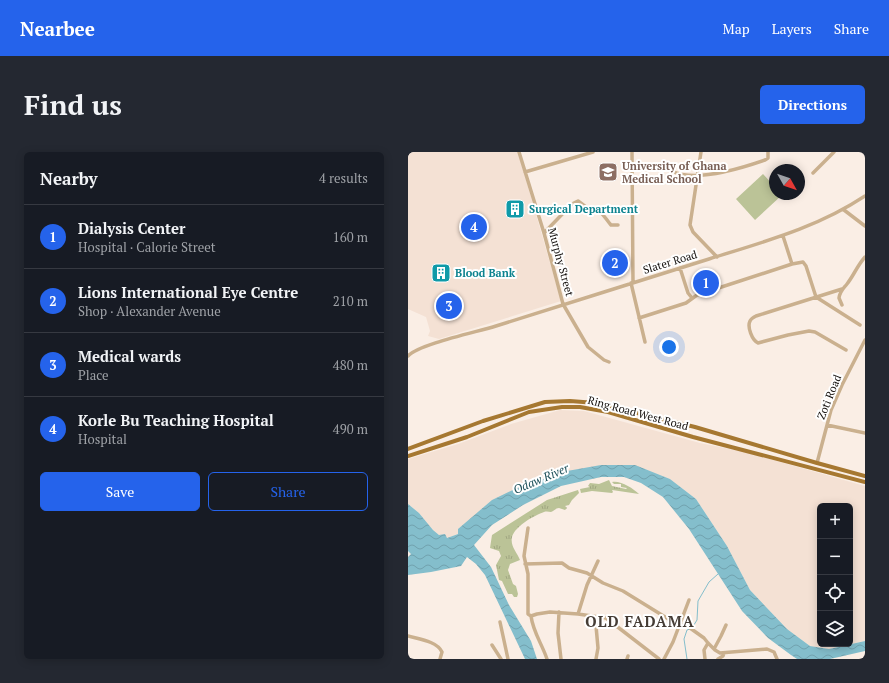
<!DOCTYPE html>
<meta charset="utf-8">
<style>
body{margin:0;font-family:"PT Serif",serif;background:#242831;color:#f1f3f6}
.controls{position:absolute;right:12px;bottom:12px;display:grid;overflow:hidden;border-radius:6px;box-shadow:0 2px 10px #0003}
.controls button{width:36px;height:36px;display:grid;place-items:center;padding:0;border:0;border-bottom:1px solid #363941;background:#171b24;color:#f1f3f6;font:20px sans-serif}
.compass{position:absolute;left:361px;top:12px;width:36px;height:36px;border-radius:50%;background:#171b24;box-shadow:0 2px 10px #0003;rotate:130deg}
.you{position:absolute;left:261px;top:195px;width:14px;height:14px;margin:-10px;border:3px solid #fff;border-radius:50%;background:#1a73e8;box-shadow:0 0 0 6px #1a73e833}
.badge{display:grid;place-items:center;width:26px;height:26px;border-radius:50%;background:#2563eb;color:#fff;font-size:13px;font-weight:700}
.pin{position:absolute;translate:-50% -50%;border:2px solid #fff;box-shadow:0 1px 4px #0006}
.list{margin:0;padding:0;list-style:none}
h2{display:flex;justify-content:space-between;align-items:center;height:52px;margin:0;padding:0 16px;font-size:17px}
h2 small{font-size:13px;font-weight:400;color:#9ea1a6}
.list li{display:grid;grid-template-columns:26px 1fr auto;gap:12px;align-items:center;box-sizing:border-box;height:64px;padding:0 16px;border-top:1px solid #363941}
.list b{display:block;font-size:15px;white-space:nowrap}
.list p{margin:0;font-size:13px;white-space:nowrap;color:#9ea1a6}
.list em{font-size:13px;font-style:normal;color:#9ea1a6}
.actions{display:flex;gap:8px;padding:12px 16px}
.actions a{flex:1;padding:9px 0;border:1px solid #2563eb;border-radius:6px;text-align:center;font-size:14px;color:#2563eb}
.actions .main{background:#2563eb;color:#fff}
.icon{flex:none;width:22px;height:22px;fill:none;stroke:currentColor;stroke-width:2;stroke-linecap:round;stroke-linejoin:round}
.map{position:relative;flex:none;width:457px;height:507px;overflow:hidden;border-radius:6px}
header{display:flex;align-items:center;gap:24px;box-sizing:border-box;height:56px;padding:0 20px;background:#2563eb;color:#fff}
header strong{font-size:19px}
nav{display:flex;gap:22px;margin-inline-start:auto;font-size:14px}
.intro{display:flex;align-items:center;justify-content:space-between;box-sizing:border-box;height:96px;padding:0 24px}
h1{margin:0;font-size:28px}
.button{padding:10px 18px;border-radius:6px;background:#2563eb;color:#fff;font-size:14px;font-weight:700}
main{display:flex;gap:24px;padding:0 24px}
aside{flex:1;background:#171b24;border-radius:6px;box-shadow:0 2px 10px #0003}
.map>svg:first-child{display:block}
</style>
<header>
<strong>Nearbee</strong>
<nav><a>Map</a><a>Layers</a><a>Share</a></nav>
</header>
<div class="intro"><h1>Find us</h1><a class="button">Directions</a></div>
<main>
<aside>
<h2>Nearby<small>4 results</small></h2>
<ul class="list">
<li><span class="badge">1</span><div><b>Dialysis Center</b><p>Hospital · Calorie Street</p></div><em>160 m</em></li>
<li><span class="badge">2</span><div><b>Lions International Eye Centre</b><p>Shop · Alexander Avenue</p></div><em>210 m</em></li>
<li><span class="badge">3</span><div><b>Medical wards</b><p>Place</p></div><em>480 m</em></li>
<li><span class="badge">4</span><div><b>Korle Bu Teaching Hospital</b><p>Hospital</p></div><em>490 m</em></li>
</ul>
<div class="actions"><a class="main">Save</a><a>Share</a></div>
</aside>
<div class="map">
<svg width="457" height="507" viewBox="0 0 457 507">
<defs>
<pattern id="grass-tufts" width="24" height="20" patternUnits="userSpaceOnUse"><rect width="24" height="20" fill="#bbc397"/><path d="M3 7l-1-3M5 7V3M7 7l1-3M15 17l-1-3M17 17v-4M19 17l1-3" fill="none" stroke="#a0a681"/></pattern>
<pattern id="water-waves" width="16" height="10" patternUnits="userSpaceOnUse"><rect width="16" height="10" fill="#84becc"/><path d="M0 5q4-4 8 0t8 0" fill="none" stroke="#71a2ae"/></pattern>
</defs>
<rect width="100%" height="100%" fill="#faeee5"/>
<!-- built -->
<path fill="#f4e1d4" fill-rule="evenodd" d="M0 0H110L153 149 31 187 20 184 22 179 18 165 0 157Z
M152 258 176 259 292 291 337 300 457 334V489L421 497 402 494 379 477 342 438 319 394 288 347 262 327 226 313H193L63 367 50 377V382L39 386 31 383 25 378 11 361 0 352V307L50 292 103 272ZM412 354H442V492H412Z"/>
<!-- grass -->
<path fill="url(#grass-tufts)" d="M201 328 204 334 218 337 219 336 213 335V332H206L204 330C212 328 225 336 231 342L204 338 205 340 204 341 184 339 173 341 172 337 182 335 180 334 182 331 191 332Z
M170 338 171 341 164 348 161 353 157 354 159 356 157 358 151 356C148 356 146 359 143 360 141 360 139 359 136 360 127 363 107 374 104 385 102 394 109 400 112 408L102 412 100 418 105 432 108 434 110 442 109 445H106L104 442H100L94 429 91 428 88 413 93 404 91 399 82 396 84 383 139 348Z"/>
<!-- garden -->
<path fill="#bbc397" d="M355 22 367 35V42L374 43 347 68 328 47Z"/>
<!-- water -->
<path fill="url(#water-waves)" d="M193 313H227L262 327 288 347 319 394 342 438 379 477 402 494 421 497 457 489V499L422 507H389L383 503 360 486 334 459 281 377 255 345 233 331 216 325H193L153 334 115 353 84 373 66 393 83 415 101 453 123 489 129 507H117L77 423 68 412 59 405 53 414 23 420 0 423V405L3 402 0 399V352L11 361 25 378 31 383 37 382 39 386 50 382V377L84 348 109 336 159 319Z"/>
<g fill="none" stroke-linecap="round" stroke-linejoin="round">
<!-- stream -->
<path stroke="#84becc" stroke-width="1" d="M284 476 289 468 290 449 301 430 310 422
M279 507 276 487 279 478 282 477"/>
<!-- minor -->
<path stroke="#cab08e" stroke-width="3.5" d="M111 0 136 81 155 152 180 195 196 208 201 210
M224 0 225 131
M293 0 282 73 285 80 309 105
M264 19C287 31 334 16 357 8L360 6V0
M117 20 185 0
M405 21 426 0
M436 58 457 74
M136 81 164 52 170 49 182 58 185 55C194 59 197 66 203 73H210
M375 84 384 112
M272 116 280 141 284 146
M223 131 237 190
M434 137 348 164C346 165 343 167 342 169 339 175 344 188 350 191L380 183 401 179 407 180 438 198
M434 153 431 146C432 139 435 137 439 132 446 123 449 114 457 105
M231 166 278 151 289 143 384 112 395 110 398 114 408 145 452 173
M0 204C11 192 69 180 88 174 159 151 230 130 301 107 355 90 409 76 457 44
M419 273 457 281
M409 311 423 258 434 233 457 188
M120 376 116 404 120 422V462L123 464C125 480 134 492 139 507
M117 412 154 411 161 416 179 421 195 431 215 439 262 468 282 476 296 486 300 491 307 498 312 501 359 497 366 500 369 507
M151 460 150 481 153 507
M170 462 179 433 190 409
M123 464 129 462 142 460 170 462 198 466 251 507
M92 470 100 507
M0 484C10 487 29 489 34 500L32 507
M84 493 93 507
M306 497 313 484 318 473
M188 507 190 496 188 474 189 465
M219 507 220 504
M256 507 265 490 281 448
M297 507 296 498 300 491
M310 507 315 504 316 501"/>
<!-- major -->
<path stroke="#a67831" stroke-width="4" d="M0 297 75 269 137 250 162 249 188 251 287 275 409 311 457 324
M0 304 59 285 121 260 154 255H172L200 260 285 285 457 330"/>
</g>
<!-- icons -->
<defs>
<symbol id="university-square" viewBox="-11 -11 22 22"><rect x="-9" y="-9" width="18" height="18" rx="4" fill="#8d6e63" stroke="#fff"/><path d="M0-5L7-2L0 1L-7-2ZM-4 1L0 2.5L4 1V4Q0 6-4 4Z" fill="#fff"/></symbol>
<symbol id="building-square" viewBox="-11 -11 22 22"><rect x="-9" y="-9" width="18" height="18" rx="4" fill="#0f9aa8" stroke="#fff"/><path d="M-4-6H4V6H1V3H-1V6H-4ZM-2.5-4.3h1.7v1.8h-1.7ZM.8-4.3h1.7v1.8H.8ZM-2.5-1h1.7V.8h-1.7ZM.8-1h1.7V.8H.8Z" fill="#fff"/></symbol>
</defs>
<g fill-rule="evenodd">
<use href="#university-square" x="189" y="9" width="22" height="22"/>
<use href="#building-square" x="96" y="46" width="22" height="22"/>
<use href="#building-square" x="22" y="110" width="22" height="22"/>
</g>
<g text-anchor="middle" stroke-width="4" stroke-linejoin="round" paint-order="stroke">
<!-- education labels -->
<g font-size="11" font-weight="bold" fill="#785e54" stroke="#fff" text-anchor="start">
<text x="214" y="18">University of Ghana<tspan x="214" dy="13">Medical School</tspan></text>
</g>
<!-- culture labels -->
<g font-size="11" font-weight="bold" fill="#0d838f" stroke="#fff" text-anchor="start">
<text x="121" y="61">Surgical Department</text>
<text x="47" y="125">Blood Bank</text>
</g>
<!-- street labels -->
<g font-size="11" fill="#15110e" stroke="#fff">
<text transform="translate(153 110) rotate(75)" y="4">Murphy Street</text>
<text transform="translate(262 110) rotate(-17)" y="4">Slater Road</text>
<text transform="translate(421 245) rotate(-68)" y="4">Zoti Road</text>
<text transform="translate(230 261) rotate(15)" y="4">Ring Road West Road</text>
</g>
<!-- water labels -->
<g font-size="12" font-style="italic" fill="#1e505a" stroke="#fff">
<text transform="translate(133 327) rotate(-23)" y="4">Odaw River</text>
</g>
<!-- district labels -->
<g font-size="15" font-weight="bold" letter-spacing="1" fill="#453c35" stroke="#fff">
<text x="232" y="475">OLD FADAMA</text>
</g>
</g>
</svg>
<div class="controls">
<button>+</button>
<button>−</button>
<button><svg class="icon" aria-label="locate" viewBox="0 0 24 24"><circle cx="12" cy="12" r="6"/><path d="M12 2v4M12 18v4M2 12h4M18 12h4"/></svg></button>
<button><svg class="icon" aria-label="layers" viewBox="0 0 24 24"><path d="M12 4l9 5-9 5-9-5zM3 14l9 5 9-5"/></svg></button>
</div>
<svg class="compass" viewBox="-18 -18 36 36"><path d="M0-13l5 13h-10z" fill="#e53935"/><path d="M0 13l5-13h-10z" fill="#9ea1a6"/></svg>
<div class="you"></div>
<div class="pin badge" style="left:298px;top:131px">1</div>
<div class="pin badge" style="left:207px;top:111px">2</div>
<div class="pin badge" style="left:41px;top:154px">3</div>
<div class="pin badge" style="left:66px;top:75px">4</div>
</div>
</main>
